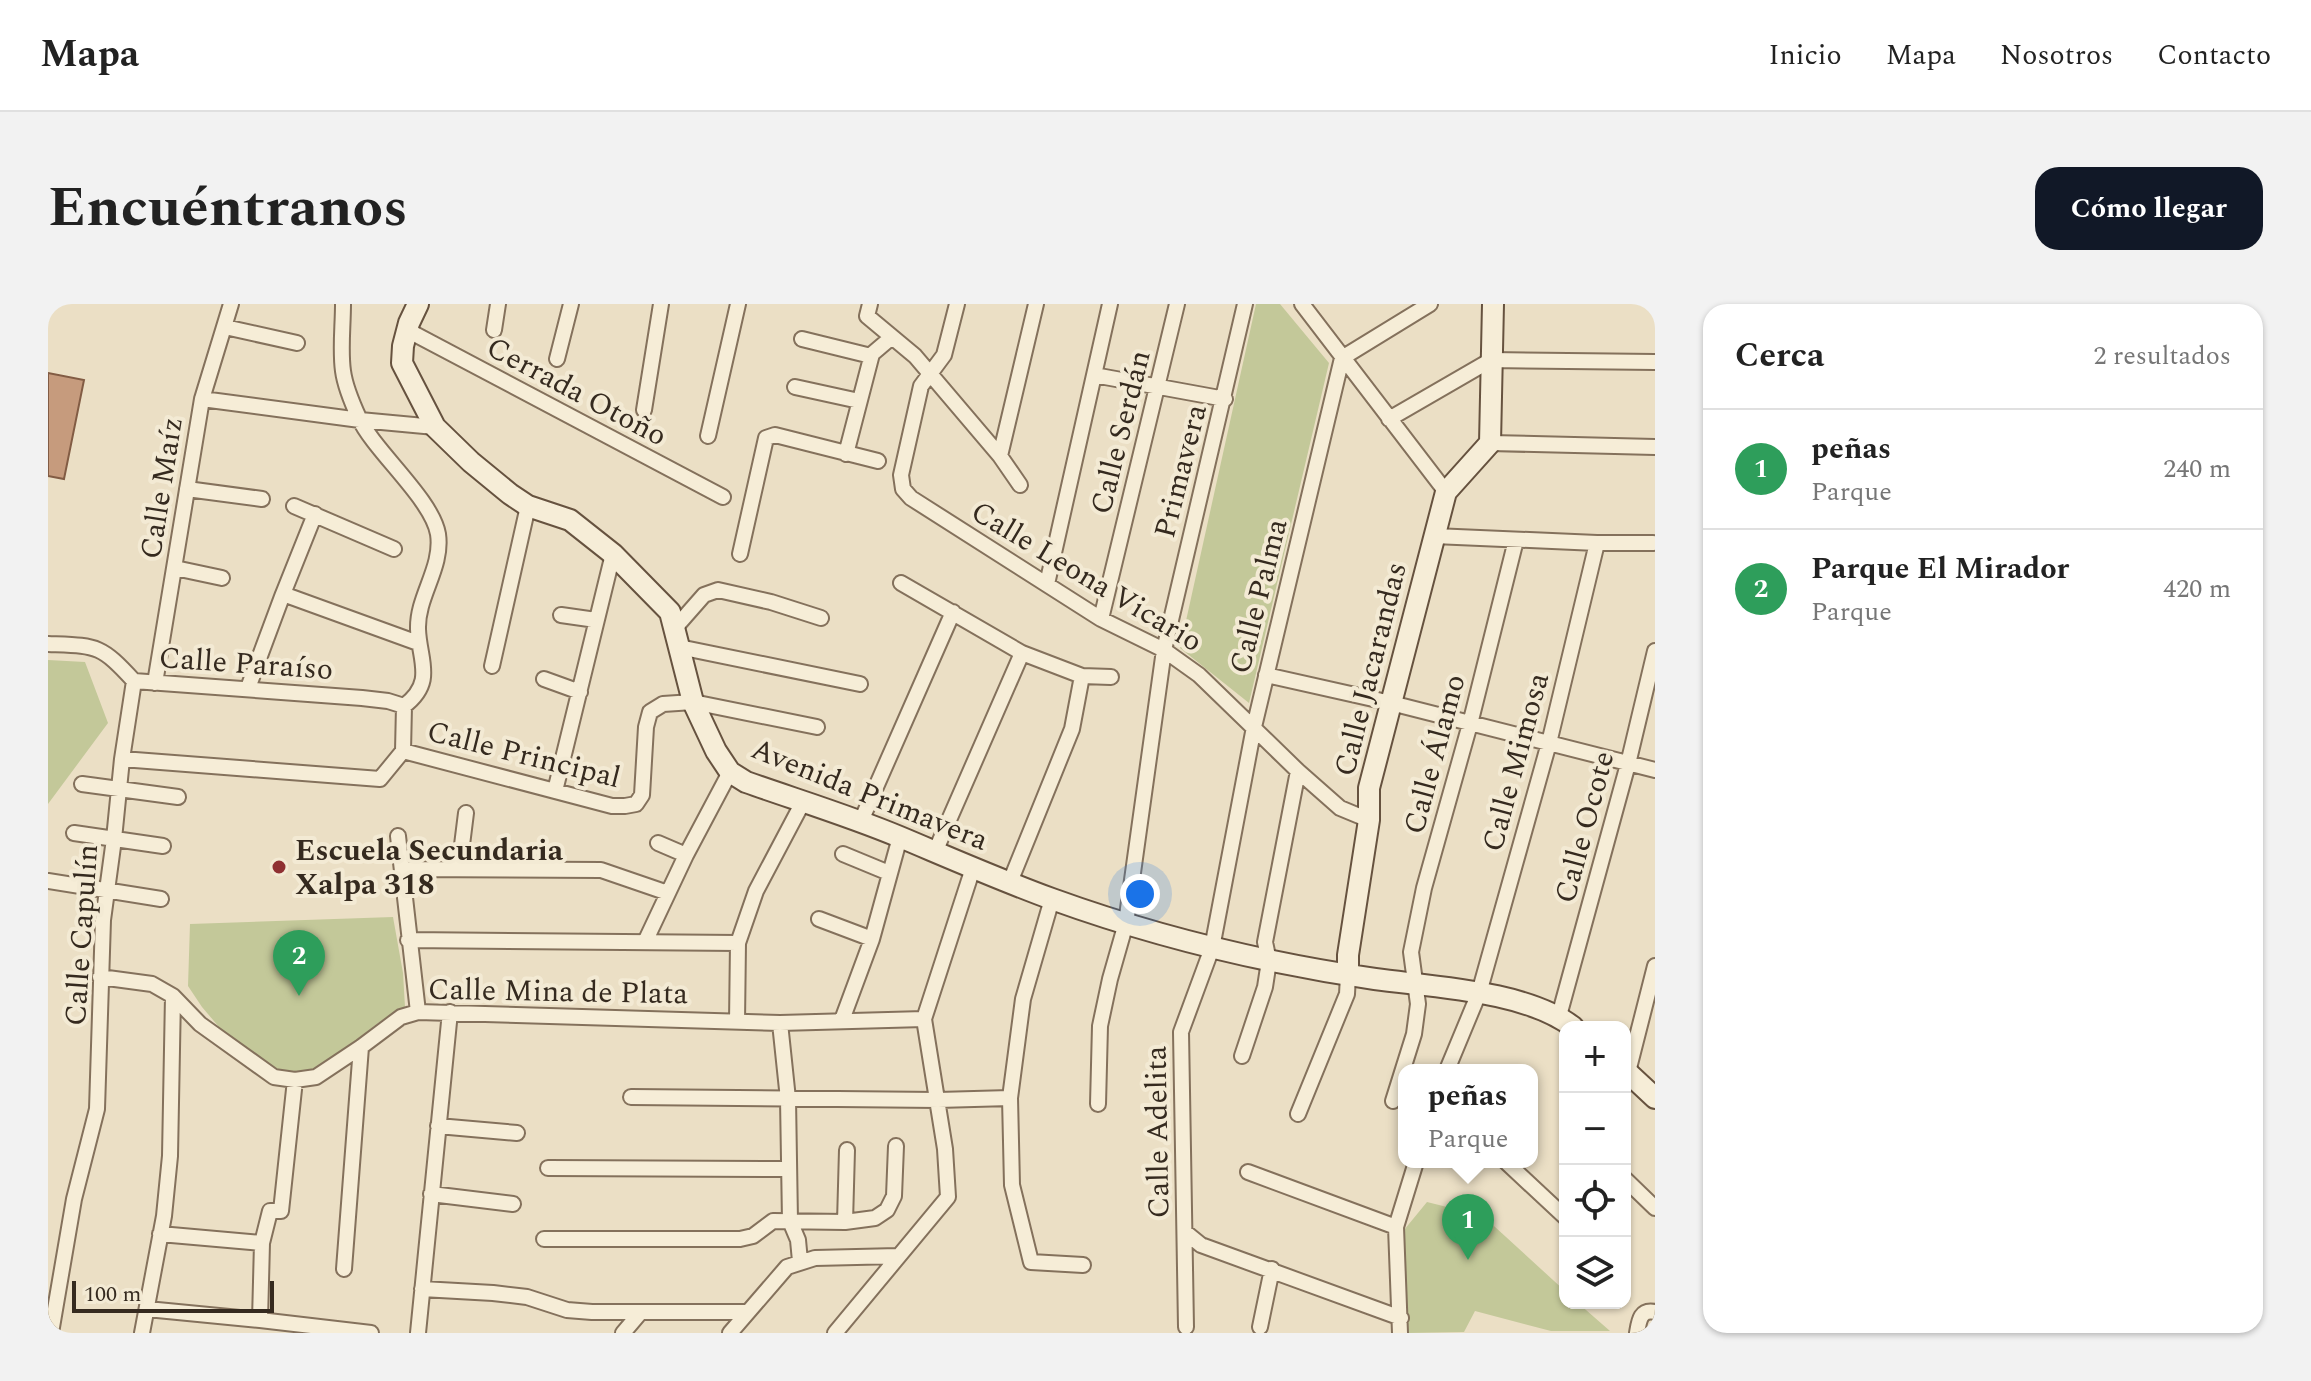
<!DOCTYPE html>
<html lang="es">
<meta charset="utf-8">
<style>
body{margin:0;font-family:Spectral,serif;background:#f2f2f2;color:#222}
.controls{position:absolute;right:24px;bottom:24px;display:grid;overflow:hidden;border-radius:16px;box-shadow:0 2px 6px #0004}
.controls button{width:72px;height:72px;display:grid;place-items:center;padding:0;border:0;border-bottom:2px solid #e0e0e0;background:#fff;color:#222;font:40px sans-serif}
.scale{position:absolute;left:24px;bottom:20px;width:202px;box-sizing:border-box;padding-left:8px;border:4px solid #352a1f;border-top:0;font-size:22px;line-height:28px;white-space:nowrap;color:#352a1f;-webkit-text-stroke:6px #f3ead4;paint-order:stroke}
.you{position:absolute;left:1092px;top:590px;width:28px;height:28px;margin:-20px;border:6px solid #fff;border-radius:50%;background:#1a73e8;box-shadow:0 0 0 12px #1a73e833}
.badge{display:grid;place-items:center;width:52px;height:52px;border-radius:50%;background:#111827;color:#fff;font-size:26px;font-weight:700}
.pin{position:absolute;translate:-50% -66px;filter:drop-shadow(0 2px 4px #0008)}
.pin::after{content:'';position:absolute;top:42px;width:28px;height:24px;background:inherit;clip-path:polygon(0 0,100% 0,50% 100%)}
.popup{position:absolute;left:1350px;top:760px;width:140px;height:104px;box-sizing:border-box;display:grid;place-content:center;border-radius:16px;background:#fff;filter:drop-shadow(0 2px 6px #0005);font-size:26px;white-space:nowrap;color:#767676}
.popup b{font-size:30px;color:#222}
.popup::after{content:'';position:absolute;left:50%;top:100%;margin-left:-16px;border:16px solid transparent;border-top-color:#fff}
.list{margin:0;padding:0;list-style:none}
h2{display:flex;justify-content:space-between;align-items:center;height:104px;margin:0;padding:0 32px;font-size:34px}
h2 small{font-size:26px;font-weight:400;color:#767676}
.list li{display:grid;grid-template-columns:52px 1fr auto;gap:24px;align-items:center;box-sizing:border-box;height:120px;padding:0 32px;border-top:2px solid #e0e0e0}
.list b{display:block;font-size:30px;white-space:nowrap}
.list p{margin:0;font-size:26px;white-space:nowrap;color:#767676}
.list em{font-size:26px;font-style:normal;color:#767676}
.icon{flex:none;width:44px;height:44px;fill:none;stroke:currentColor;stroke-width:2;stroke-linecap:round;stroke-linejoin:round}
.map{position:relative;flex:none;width:1607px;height:1029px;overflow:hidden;border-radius:24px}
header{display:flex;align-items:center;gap:48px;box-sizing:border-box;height:112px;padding:0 40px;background:#fff;border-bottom:2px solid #e0e0e0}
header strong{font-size:38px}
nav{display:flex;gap:44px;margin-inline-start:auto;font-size:28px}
.intro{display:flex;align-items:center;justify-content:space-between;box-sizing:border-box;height:192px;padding:0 48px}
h1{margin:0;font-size:56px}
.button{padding:20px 36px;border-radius:24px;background:#111827;color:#fff;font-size:28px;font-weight:700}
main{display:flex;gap:48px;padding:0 48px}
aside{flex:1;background:#fff;border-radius:24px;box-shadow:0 2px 6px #0004}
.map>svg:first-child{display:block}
</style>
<header>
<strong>Mapa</strong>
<nav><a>Inicio</a><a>Mapa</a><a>Nosotros</a><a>Contacto</a></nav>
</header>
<div class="intro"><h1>Encuéntranos</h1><a class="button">Cómo llegar</a></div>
<main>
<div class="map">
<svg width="1607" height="1029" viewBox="0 0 1607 1029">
<rect width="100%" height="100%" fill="#ebdfc5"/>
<!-- green -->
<path fill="#c3c899" d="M1208 0H1232L1281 59 1201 399 1132 344Z
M0 356 37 358 60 419 0 500Z
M345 613 355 669 357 703 330 719 268 768 249 772 225 765 188 743 154 703 140 682 142 620Z
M1379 898 1435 912 1517 987V999H1530L1562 1027H1503L1427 1007 1416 1028 1360 1029 1356 926Z"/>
<!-- building -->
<path fill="#c69b7d" stroke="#825c44" stroke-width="2" d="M0 69 36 76 16 175 0 172Z"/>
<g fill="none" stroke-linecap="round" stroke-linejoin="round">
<defs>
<path id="street" d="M822 0 819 12 867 52 952 152 972 181
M909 0 896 51 873 82 853 171 855 185 863 194 1053 315 1116 346 1151 371 1250 467 1292 504 1321 516
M1254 0 1398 188
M177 23 249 39
M359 26 675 193
M446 26 450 0
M754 35 823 52
M509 55 523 0
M1046 71 1177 95
M747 83 811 97
M154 95 312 116 387 123
M596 106 613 0
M1341 115 1443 56 1607 58
M660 132 690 0
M1442 139 1607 143
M798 150 824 50 844 33
M952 152 988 0
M139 185 214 195
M246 202 346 245
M1386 232 1549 239H1605
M692 250 718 134 727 131 830 157
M127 264 174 274
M853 279 974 349 1034 372 1063 373
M999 280 1062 0
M235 290 370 339
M513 311 548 316
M1053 315 1129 0
M627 324 656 291 670 286 723 298 773 314
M0 340C49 342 52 340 86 377L314 394 340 397 356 402
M631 343 812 380
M444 362 480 202
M1218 371 1343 399 1607 466
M496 375 532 388
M107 379 154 95 183 0
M200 384 235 290 267 210
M355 447 564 502H577L588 500 594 491 598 423 602 408 615 400 645 398 769 423
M74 455 332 475 355 447 356 402C388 378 371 356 370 325 369 292 395 264 390 230 384 195 326 147 311 114 305 101 297 82 295 67 292 46 295 22 295 0
M34 480 130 493
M507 487 565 250
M813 517 905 308
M26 529 115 542
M350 532 370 708
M610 539 638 551
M887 548 974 349
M795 550 841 569
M355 565 553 566 620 589
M411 565 418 509
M0 577 113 595
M962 578 1024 425 1034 372
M1004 595 975 695 962 794 964 881 983 958 1035 961
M771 615 824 635
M360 636 690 639
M597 638 638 551 682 468
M52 673 104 680 125 692 152 720 226 773 247 776 268 773 313 743 353 713 370 708 732 719 876 715
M1511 712 1580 460 1607 347
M794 716 824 635 852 533
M689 718 690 639 708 587 755 498
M732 719 740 795 742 917 750 936 752 957
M1194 752 1217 683 1221 657 1217 638 1250 467
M1399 766 1431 689 1501 439 1549 239
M1580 768 1607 662
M583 793 890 796 962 794
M1345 797 1366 730 1370 700 1363 648 1376 584 1422 420 1468 236
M1050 800 1052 722 1062 675 1078 619 1116 346 1197 0
M1250 810 1299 690 1300 671
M390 822 469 829
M1458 858 1517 913
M500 864 741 865
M1200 868 1348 923
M1577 875 1607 904
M383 890 465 900
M797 918 799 846
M1137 928 1153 941 1353 1014
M112 930 214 939
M496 935H692L705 932 725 917 797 918 827 914 839 906 846 892 848 842
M296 965 313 743
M374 985 445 989 479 993 519 1006 544 1008H700
M99 1005 212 1016 323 1029
M212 1016 214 939 222 907H233L247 776
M1138 1023 1133 728 1164 644 1206 423 1294 54 1382 0
M1212 1023 1224 965
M3 1029 26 895 49 805 55 616 66 535 74 455 86 377
M94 1029 116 912 122 852 125 692
M370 1029 402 708
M575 1029 592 1009
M682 1029 739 963 767 954 850 952
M787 1029 900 893 897 845 876 715 925 564
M1352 1029 1348 923 1368 858
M1589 1029C1591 1017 1592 1005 1607 1008"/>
<path id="secondary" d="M370 0 361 19 355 42 354 59 387 123 423 158 462 190 480 202 522 216 565 250 622 308 645 398 668 447 682 468 698 478C749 496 802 512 852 533 902 554 952 576 1004 595 1109 633 1217 659 1327 675 1385 683 1479 687 1525 723
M1300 671V651L1321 516V484L1398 188 1442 139 1445 0
M1577 766 1607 794"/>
</defs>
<!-- street casing -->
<use href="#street" stroke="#84715c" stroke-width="18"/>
<!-- secondary casing -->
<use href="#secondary" stroke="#66523f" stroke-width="24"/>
<!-- street -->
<use href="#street" stroke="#f6edd7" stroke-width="14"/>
<!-- secondary -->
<use href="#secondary" stroke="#f6edd7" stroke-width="20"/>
</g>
<!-- markers -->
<circle fill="#8f3032" stroke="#f3ead4" stroke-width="3" cx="231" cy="563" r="8"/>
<g text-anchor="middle" stroke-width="8" stroke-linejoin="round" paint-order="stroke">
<!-- street labels -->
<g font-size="30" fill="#352a1f" stroke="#f3ead4">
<text transform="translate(529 87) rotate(28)" y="10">Cerrada Otoño</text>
<text transform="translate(1072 128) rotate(-76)" y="10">Calle Serdán</text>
<text transform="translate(1132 167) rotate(-76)" y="10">Primavera</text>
<text transform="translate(113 184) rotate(-81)" y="10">Calle Maíz</text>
<text transform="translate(1039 272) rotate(31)" y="10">Calle Leona Vicario</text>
<text transform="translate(1210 292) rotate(-76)" y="10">Calle Palma</text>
<text transform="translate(198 359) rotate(4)" y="10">Calle Paraíso</text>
<text transform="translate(1322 365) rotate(-76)" y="10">Calle Jacarandas</text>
<text transform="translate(476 450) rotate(14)" y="10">Calle Principal</text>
<text transform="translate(1386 450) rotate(-75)" y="10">Calle Álamo</text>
<text transform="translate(1467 458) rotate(-75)" y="10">Calle Mimosa</text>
<text transform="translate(822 490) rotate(22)" y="10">Avenida Primavera</text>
<text transform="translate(1536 523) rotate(-75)" y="10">Calle Ocote</text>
<text transform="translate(33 631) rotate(-86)" y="10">Calle Capulín</text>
<text transform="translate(510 687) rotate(1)" y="10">Calle Mina de Plata</text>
<text transform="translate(1109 828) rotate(-91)" y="10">Calle Adelita</text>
</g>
<!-- poi labels -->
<g font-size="30" font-weight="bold" fill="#352a1f" stroke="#f3ead4" text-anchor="start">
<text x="247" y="556">Escuela Secundaria<tspan x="247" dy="34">Xalpa 318</tspan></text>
</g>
</g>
</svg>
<div class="controls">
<button>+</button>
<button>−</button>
<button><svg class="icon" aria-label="locate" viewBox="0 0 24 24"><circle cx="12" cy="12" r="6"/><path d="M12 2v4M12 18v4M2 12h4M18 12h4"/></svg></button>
<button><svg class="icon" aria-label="layers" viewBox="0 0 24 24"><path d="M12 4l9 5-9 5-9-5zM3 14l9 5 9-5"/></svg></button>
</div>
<div class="scale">100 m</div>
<div class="you"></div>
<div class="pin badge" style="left:1420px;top:956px;background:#2e9e5b">1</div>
<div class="popup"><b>peñas</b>Parque</div>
<div class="pin badge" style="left:251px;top:692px;background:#2e9e5b">2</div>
</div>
<aside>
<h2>Cerca<small>2 resultados</small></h2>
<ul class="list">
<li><span class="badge" style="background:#2e9e5b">1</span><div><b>peñas</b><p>Parque</p></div><em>240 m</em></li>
<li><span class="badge" style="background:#2e9e5b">2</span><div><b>Parque El Mirador</b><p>Parque</p></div><em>420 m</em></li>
</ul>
</aside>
</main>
